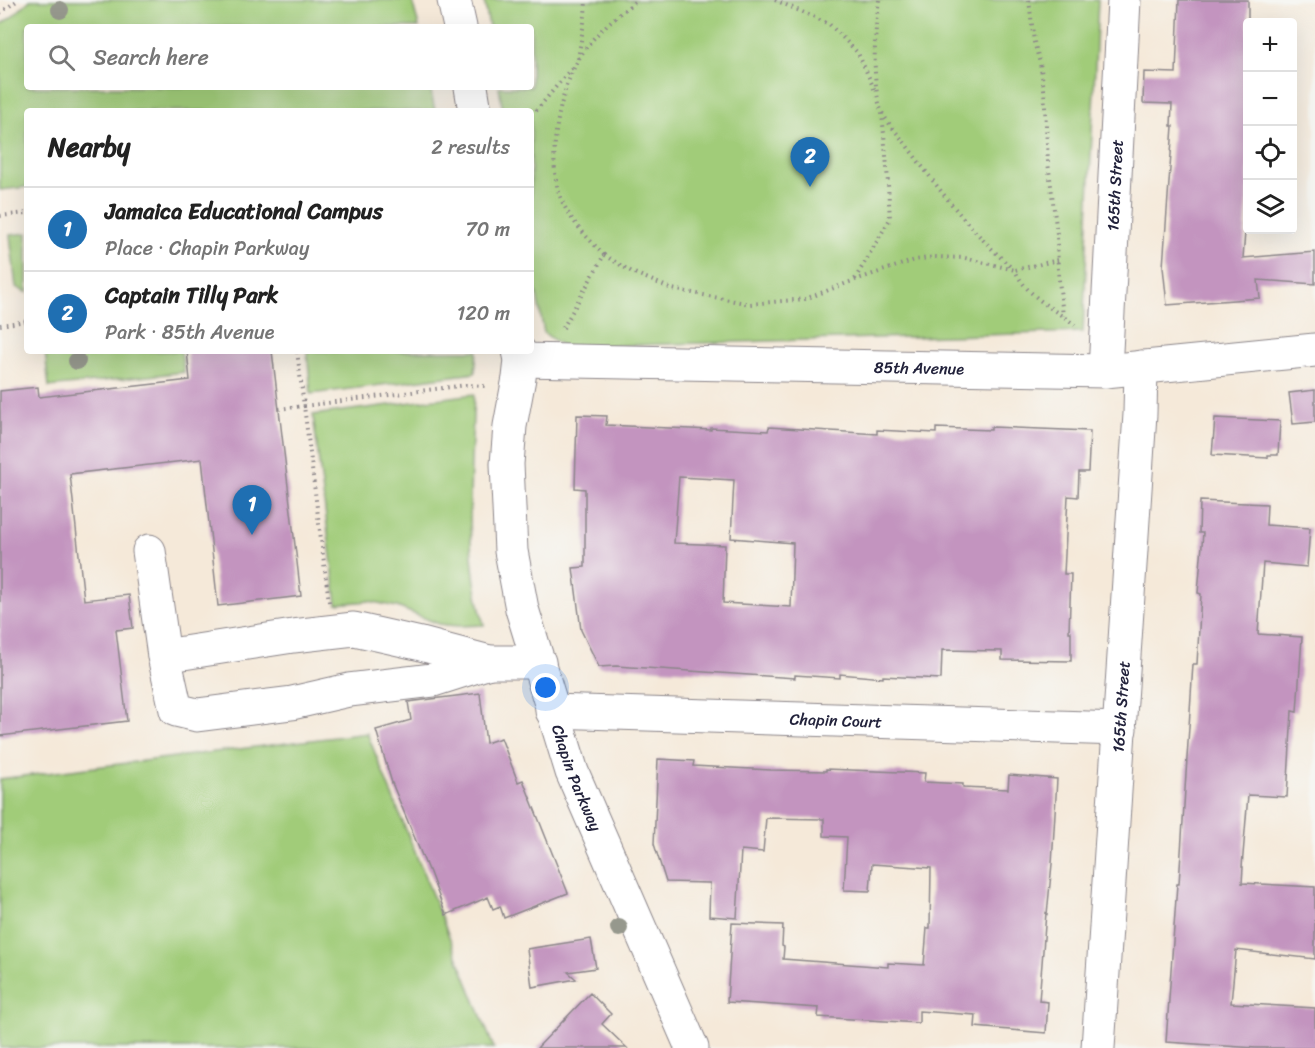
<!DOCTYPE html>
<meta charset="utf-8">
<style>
body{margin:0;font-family:Sriracha,sans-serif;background:#f6f6f6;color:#222}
.controls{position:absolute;right:18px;top:18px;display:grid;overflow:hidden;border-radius:6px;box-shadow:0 6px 24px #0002}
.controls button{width:54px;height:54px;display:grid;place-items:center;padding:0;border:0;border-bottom:2px solid #e0e0e0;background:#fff;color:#222;font:30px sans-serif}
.you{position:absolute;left:546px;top:688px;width:21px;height:21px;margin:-15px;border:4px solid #fff;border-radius:50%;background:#1a73e8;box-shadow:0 0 0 9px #1a73e833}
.badge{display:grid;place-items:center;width:39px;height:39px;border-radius:50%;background:#1f6fb2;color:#fff;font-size:20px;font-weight:700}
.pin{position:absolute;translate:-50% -50px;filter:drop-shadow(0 2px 3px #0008)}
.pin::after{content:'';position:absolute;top:32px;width:21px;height:18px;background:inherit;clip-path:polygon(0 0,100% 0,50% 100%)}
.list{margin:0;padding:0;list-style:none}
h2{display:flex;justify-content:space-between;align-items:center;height:78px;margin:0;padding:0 24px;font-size:26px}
h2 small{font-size:20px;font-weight:400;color:#767676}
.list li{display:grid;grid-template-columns:39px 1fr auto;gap:18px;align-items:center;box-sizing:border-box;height:84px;padding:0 24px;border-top:2px solid #e0e0e0}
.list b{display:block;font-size:22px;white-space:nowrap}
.list p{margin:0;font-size:20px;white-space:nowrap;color:#767676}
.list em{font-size:20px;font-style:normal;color:#767676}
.icon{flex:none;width:33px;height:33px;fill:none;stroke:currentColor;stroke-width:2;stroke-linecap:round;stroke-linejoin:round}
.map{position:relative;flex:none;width:1315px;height:1048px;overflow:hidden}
.search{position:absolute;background:#fff;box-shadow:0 6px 24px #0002;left:24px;top:24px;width:510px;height:66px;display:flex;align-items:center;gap:15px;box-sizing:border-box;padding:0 21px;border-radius:6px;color:#767676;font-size:22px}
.panel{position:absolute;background:#fff;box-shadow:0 6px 24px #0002;left:24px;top:108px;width:510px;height:246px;border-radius:6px}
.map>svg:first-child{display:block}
</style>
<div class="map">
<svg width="1315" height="1048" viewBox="0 0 1315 1048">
<rect width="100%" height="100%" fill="#f6f6f2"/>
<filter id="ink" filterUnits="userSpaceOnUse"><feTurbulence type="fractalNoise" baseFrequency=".0167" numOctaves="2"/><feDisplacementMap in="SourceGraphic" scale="12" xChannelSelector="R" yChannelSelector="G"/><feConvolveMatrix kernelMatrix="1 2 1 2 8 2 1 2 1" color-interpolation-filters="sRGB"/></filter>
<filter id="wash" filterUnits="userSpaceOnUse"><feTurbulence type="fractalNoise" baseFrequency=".008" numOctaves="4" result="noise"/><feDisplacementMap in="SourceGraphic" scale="24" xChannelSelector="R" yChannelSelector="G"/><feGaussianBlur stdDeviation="1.35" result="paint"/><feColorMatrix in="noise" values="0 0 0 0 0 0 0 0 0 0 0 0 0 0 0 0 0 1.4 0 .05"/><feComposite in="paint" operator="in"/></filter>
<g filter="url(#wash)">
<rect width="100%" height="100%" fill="#f5e9d9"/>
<!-- green -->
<path fill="#a1cc79" stroke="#62775a" stroke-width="1.5" d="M30 0H412L419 27H27V87H430L435 111H27V187L0 190V25L13 16Z
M483 0H1098L1083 332 564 347 544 333 531 264V111H503L499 87H531V27H489L485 5Z
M27 233V293L16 287 10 235Z
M45 351H181L184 372 49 387Z
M307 351H477L475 373 311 394Z
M474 394C471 471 463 550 484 625L459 626 447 625 439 624 397 607 369 601 337 604 313 415Z
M367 733 494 1048H0V779Z"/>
<g id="blocks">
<!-- building -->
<path fill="#c394bf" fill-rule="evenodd" d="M1179 0H1248V194L1243 258 1315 252V284L1258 280 1260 298 1167 305 1163 267 1173 126H1171L1172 104 1143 103 1144 72 1176 73Z
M187 351H272L301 596 218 606 202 459 70 474 84 600 129 595 133 628 116 630 127 721 0 736V391L38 387 39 397 190 380Z
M1315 390V422L1293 424 1289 393Z
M577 415 607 416 606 425 711 430V428L768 431 769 427 877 434V430L936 433V428L991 430V427L1090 431 1088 472H1079L1078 497 1068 496 1064 574H1071L1069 632H1071V661L1002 660V651L942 650 941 679 883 676V678L840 674V678L795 675V678L616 666 599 667 581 630 573 568 585 567V489L575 488ZM679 477 734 480 731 538 793 543 791 607 723 603 725 545 674 543Z
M1215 418 1280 421 1278 455H1268V458L1212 455Z
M1200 501 1267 504 1266 525 1310 528 1307 567 1263 563 1258 634 1302 637 1297 712 1292 711 1287 797 1248 795 1242 867H1243L1242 883 1315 887V959L1236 950 1231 1003 1315 1008V1048H1256L1166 1042 1177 884H1179L1193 664H1197L1201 594 1198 593 1203 533H1199Z
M480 693 486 743 501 738 518 782 523 780 568 893 504 918 500 906 493 909 488 897 446 915 429 870H428L392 783 376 730 411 720 408 702Z
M658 759 694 761 693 766 771 770 826 771V769L925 773 924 782 963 784V787L1008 789 1009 775 1057 779 1052 864 1047 914 1046 913 1039 1001 1048 1002 1046 1033 975 1027 976 1015 919 1011V1023L818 1017 819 1008 727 1002 732 923 783 925 782 946 784 947 783 959 888 967V963L924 965 927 928H930L931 868 872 864 870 891 844 890 847 837 824 836V819L766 818 763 852 741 850 737 918 709 916 710 883 666 882 654 844Z
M591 939 596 968 568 972 576 979 532 987 527 949Z
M590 993 611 1014 602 1024 627 1048H537Z"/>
</g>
</g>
<g filter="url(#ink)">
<use href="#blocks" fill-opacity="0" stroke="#8c868a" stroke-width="1.5"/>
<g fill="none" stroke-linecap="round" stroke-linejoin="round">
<defs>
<g id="minor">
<path d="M454 0 460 27"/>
<path d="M471 87 475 111"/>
<path id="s1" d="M519 351 521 360 519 378 510 426 507 464 511 551 522 609 572 772 692 1048"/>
<path id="s2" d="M521 360 1105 371 1315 350"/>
<path id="s3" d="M1105 371 1124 0"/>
<path d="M149 551 164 656 176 710 197 715 292 703 349 690 433 680 489 662"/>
<path d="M164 656 293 636 354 629 421 644 489 662H539"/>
<path id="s4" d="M552 711 1120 729"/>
<path id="s5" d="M1098 1048 1140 414 1141 367"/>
</g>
</defs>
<!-- minor casing -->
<use href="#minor" stroke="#8c868a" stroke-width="35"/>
<!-- path -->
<path stroke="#8c868a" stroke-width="4" stroke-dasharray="1.5 4.5" stroke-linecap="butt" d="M775 0 829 24 858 53 876 93
M879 0C875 30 871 81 881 110 885 120 898 134 905 143 939 190 969 229 1012 268
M1029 0 1034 42 1040 63 1044 89 1048 162 1057 234 1058 271 1063 316
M0 13 18 0
M578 59 585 16 586 0
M531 114 536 111 574 65
M0 216 27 213
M604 255 632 272 672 289 750 304 805 299 855 280 915 260 934 257 965 258 1015 270
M1058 260 1015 270C1026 296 1054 309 1075 325
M855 279 890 219 887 167 882 113
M0 325 27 321
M563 328 604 255C588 238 568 219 560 196 547 159 558 97 577 62 591 36 614 18 637 0
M279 409 304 406 297 351
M329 602 304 406 466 385 485 386"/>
<!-- minor -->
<use href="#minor" stroke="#fff" stroke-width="33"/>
</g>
<!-- trees -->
<g fill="#96988d">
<circle cx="60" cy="10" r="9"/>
<circle cx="77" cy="361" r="9"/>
<circle cx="619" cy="928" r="9"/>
</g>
</g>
<g text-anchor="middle" stroke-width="5" stroke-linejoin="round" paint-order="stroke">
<!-- street labels -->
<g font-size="16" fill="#22223b" stroke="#f6f6f2">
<text dy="6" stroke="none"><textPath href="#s3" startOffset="186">165th Street</textPath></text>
<text dy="6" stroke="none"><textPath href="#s2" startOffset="398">85th Avenue</textPath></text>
<text dy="6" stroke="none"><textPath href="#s5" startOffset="342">165th Street</textPath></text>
<text dy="6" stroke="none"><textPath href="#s4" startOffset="284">Chapin Court</textPath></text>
<text dy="6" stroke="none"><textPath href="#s1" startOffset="438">Chapin Parkway</textPath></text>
</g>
</g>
</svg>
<div class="controls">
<button>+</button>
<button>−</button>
<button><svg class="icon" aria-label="locate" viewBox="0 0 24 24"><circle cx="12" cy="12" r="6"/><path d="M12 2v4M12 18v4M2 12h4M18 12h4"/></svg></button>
<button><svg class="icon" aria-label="layers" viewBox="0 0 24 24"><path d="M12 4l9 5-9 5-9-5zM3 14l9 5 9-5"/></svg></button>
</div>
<div class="you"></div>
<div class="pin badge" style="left:252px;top:535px">1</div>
<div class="pin badge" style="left:810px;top:187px">2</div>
<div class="search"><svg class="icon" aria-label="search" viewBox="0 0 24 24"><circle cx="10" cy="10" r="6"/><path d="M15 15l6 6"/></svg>Search here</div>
<section class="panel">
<h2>Nearby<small>2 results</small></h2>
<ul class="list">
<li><span class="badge">1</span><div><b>Jamaica Educational Campus</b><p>Place · Chapin Parkway</p></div><em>70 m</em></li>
<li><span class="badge">2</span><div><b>Captain Tilly Park</b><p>Park · 85th Avenue</p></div><em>120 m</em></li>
</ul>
</section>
</div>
